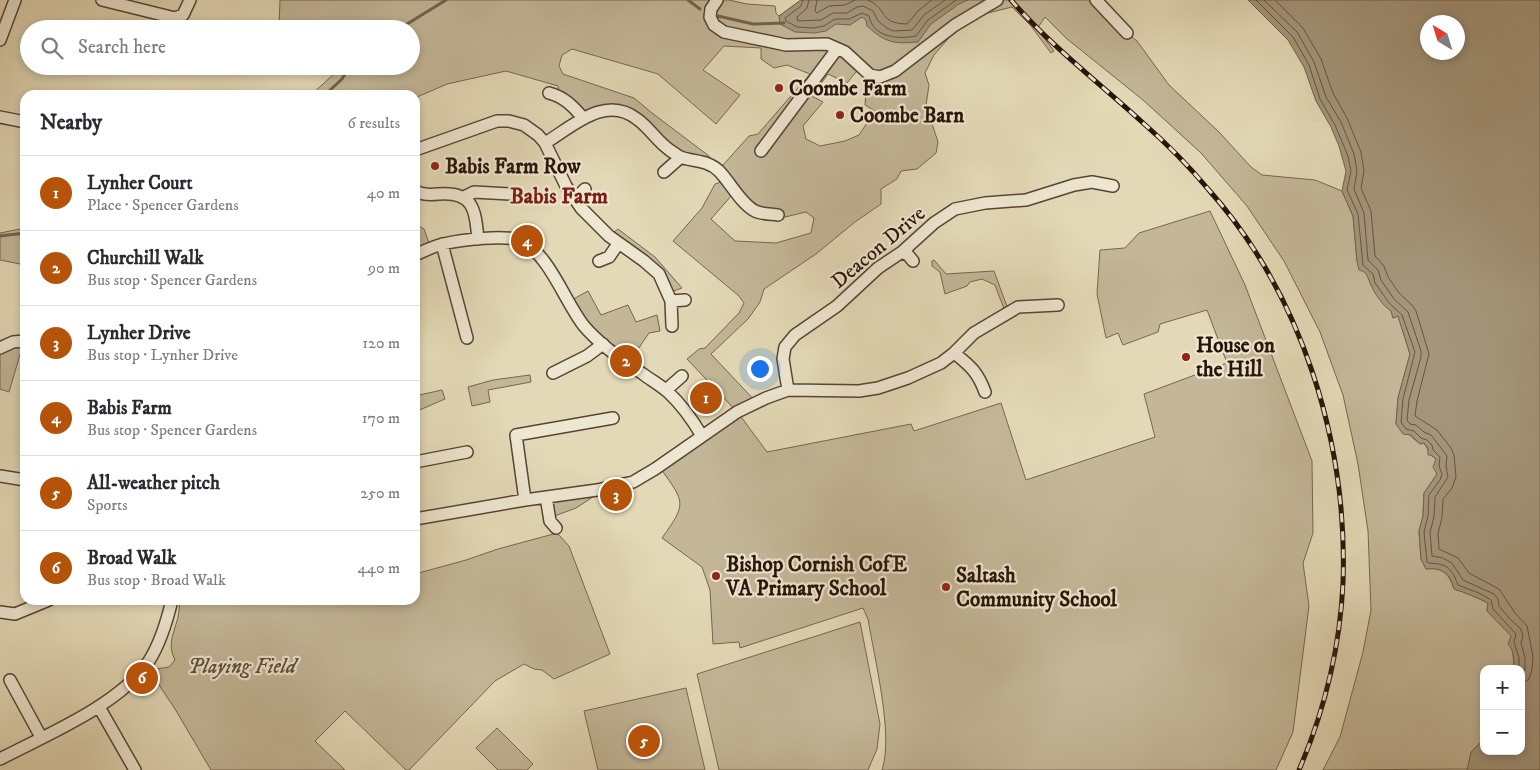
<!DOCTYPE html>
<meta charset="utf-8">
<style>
body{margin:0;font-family:"IM FELL DW Pica",serif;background:#f2f2f3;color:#2b2b33}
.controls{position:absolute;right:15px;bottom:15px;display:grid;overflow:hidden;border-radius:10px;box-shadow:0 2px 8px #0003}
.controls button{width:45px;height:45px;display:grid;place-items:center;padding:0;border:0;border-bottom:1px solid #e1e1e2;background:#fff;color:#2b2b33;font:25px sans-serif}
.compass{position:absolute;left:1420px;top:15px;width:45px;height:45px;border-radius:50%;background:#fff;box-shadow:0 2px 8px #0003;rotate:322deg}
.you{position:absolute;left:759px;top:368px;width:18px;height:18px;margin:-12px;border:4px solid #fff;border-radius:50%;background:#1a73e8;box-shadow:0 0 0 8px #1a73e833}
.badge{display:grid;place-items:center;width:32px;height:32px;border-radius:50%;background:#b45309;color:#fff;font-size:16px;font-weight:700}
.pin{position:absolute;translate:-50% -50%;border:2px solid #fff;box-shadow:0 1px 5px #0006}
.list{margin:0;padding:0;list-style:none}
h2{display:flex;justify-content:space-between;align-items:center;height:65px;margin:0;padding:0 20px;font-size:21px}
h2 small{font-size:16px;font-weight:400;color:#7c7c81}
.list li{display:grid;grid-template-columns:32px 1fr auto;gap:15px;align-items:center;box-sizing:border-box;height:75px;padding:0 20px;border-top:1px solid #e1e1e2}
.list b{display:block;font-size:19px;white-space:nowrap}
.list p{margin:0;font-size:16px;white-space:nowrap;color:#7c7c81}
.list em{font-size:16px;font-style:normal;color:#7c7c81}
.icon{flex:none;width:28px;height:28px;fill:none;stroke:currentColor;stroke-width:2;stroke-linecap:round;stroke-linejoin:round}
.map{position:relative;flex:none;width:1540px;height:770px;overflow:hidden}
.search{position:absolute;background:#fff;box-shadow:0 2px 8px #0003;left:20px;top:20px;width:400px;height:55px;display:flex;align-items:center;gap:12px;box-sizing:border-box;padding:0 18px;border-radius:28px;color:#7c7c81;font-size:19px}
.panel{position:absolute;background:#fff;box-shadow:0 2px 8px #0003;left:20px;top:90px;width:400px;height:515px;border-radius:15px}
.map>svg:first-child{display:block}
</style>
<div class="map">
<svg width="1540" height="770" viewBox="0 0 1540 770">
<rect width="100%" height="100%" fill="#e3d9b6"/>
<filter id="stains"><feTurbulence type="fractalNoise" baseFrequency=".004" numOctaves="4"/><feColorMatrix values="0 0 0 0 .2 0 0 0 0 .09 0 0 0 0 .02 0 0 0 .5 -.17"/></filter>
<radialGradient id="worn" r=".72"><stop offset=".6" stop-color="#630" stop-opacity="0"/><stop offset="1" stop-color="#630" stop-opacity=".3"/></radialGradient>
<!-- green -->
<path fill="#c3b798" stroke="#766550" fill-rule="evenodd" d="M280 0H729L747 4 775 6 776 13 779 16 801 0H1096L1127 33 1137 41 1169 85 1219 132 1251 167 1262 175 1315 180 1342 191 1353 216 1357 261 1368 276 1371 285 1391 310 1393 318 1398 316 1410 354 1398 398 1396 424 1420 444 1424 443 1431 455 1436 459 1437 474 1424 493 1423 516 1419 531 1421 559 1426 569C1443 567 1449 574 1454 589 1465 592 1478 598 1488 603L1487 611 1512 636C1511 647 1514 657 1514 669H1484V739L1471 752 1468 769 1323 770 1340 737 1363 652 1371 610 1368 531 1358 464 1343 395 1320 332 1284 261 1247 206 1201 153 1143 100 1066 38 1045 17 1037 29 1054 51 1051 53 1031 26 1012 7 992 12 967 17 934 55 925 73 929 85 926 105 938 142 936 153 917 169 901 171 897 179 881 189V204L855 222 816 254 764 289 760 302 748 319 711 354 756 402 737 412 687 359 699 349 705 348 739 313 744 303 739 296 673 241 702 208 715 184 721 182 732 195 711 219 735 241 776 243 811 233 814 218 806 212 781 218 755 211 722 174 723 165 749 136 758 134 810 74 787 65 774 68 761 59V48L724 46 703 70 740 95 716 124 658 74 572 49 562 55 559 66 563 74 634 98 652 113 709 156 712 165 681 157 622 111 583 118 559 96 558 86 506 71 447 84 415 98V95H311L335 73 329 66H411V29H282L279 26ZM861 66 873 76 866 91 865 105 875 111 859 135 845 141 820 146 806 139 803 126 823 102 812 96 828 74 847 83Z
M1210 211 1245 285 1312 461 1313 533 1303 563 1309 606 1293 732 1276 770H882C894 736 874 656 868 619L863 608 740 648 739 642 713 644 710 590 702 567 662 538C687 503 685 503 661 469L739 414 767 452 911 424 914 431 1001 403 1026 480 1155 437 1144 394 1227 363 1207 310 1160 324 1158 332 1123 345 1118 333 1106 338 1097 294 1100 250 1125 248 1139 233Z
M419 226 424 229 431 249 415 255V230Z
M25 228V265L0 260V233Z
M618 229 655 257 682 288 668 293 659 274 609 236Z
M934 260 946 274 994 271 1009 312 1006 314 995 285 982 279 970 282 967 286 945 294 940 272 932 266V261Z
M588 291 601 315 628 305 636 322 657 315 660 331 649 333 628 364 568 302Z
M24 341 9 392 0 389V348Z
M530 375 531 382 488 390 490 402 472 406 468 387 493 380Z
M442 390 445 399 415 412V396Z
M599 493 576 508 549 518 548 500Z
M557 533 569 546 610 654 554 679 542 670 534 669 524 664 495 681 409 770H406L345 711 315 741 345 770H211L175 709 151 673 156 669 169 667 175 660C168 646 172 638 176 624 179 617 179 608 180 600H415V574L466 560 498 549Z
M860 622 880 724 877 749 868 770H719L697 674Z
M686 688 705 770H598L584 711Z
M497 728 533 764 527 770H498L476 748Z"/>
<!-- water -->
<path fill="#a4967b" stroke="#73624d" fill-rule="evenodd" d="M801 0H968L959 4 931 24 918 42C893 44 886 43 867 26L866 20 862 17 850 25 836 24 826 31 814 33 795 32 780 24 779 16Z
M1248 0H1540V770H1467L1471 752 1484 739V751H1521V669H1514C1514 660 1514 650 1508 644L1511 636 1487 611 1488 603C1478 598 1464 592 1454 589 1450 574 1443 567 1426 569L1421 559 1419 531 1423 516 1424 493 1437 474 1433 467 1436 459 1431 455H1428V448L1424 443 1420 444 1411 435 1403 434 1396 424 1398 398 1410 354 1398 316 1393 318 1391 311C1383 306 1374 293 1371 285 1367 277 1368 272 1359 270L1357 261 1353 216 1342 191 1346 171 1339 146 1331 127 1316 101 1304 67 1288 40ZM1428 22H1458V52H1428Z"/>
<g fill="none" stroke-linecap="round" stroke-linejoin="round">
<!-- shore -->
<path stroke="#665442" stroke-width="1" d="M803 0 801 6 785 18 786 21 797 27 814 28 824 26 835 19H849L862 13 869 16C870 19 870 21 872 24 879 38 902 39 916 36L928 20 956 0
M809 0 807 8 797 17 798 21 821 20 833 13H847L857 7 863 6 873 11 878 21 887 28 893 31 912 30 924 15 945 0
M817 0 815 11 817 13 829 6 845 5 855 0
M868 0C890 10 877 23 907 24L919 10 932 0
M1256 0 1293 37 1309 65 1320 99 1335 125 1343 144 1348 156 1351 171 1347 190 1358 214 1363 265 1373 274 1375 283 1390 304 1402 315 1415 352 1403 399 1401 422 1406 429 1414 431 1421 438 1427 440 1432 445 1433 450 1440 457 1439 466 1442 474 1440 480 1429 495 1428 516 1424 532 1427 562C1431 564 1434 563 1439 564 1451 566 1454 575 1458 585L1481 594 1491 600 1493 609 1516 634 1514 642 1519 658V669
M1264 0 1297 32 1314 62 1326 97 1341 122 1354 154 1357 171 1354 189 1364 213 1368 260 1378 270 1381 280 1394 299 1408 312 1421 351V357L1409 400 1407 420 1410 424 1416 425 1424 432 1431 435 1447 456 1446 466 1448 477 1435 497 1434 517 1430 532 1432 556 1443 558 1452 563 1463 580 1494 594 1498 599 1499 606 1510 619 1520 628 1523 635 1521 643 1525 658V670L1521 676
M1275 0 1303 28 1321 59 1333 93 1347 118 1361 152 1364 171 1361 188 1371 211 1375 256 1384 266 1388 277 1399 293 1412 305 1416 311 1429 354 1417 401 1415 416 1437 430 1451 448 1454 455 1456 477 1452 488 1443 499 1442 518 1438 533 1439 549 1458 558 1469 573 1499 589 1515 613 1527 626 1533 656 1532 670 1529 679 1521 685"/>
<!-- stream -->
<path stroke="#73624d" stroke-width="3" d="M688 0 700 9
M718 16 753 24 784 23
M399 29 446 0
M318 95 320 93H327L342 79 350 66
M0 236 25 233"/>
<defs>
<path id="minor" d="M102 0 175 18 183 15 190 0
M717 0 711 9 710 17 714 25 724 32 786 45 827 44 845 52 870 75 880 77 895 71 955 25 997 0
M1096 0 1127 33
M0 40 15 0
M549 93C564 97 573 106 583 118
M0 117 25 122
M545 143C572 127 605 94 637 119 650 128 657 142 671 151 674 153 677 155 680 157 694 162 708 160 719 171 730 182 741 204 755 211 761 214 771 214 778 215
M415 150 497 121H509L524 125 538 135 545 143 566 186 581 208 609 236 644 261 659 274 671 301 672 326
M761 151 837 49
M664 172 681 157
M415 191C423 195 430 195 438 194 474 191 475 210 478 239
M464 197 474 192 510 194
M575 199 585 189
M442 244 467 338
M902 252 908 255 913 261
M415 255C424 251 434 246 443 244 460 240 507 234 522 241 550 256 565 302 584 326 600 345 623 361 643 374 651 380 660 385 668 392 683 406 692 419 702 436
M599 261 609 257 618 244
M671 301 685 300
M0 348 13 342 25 341
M954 353C971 366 978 373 985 392
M553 373 587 356 603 344
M666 390 682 376
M788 390 783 359 785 347 795 335 837 306 878 268 902 252 934 223 955 209 985 203 1026 200 1074 185 1092 182 1113 186
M415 462 467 452
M0 476 25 480
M546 497 550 521 556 528
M525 500 516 435 613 418
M415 519 525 500 597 490 633 482 655 469 737 412 766 398 788 390 859 391 878 388 908 378 941 363 954 353 974 333 1018 307 1058 305
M0 612 15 614 49 600
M10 680 41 737
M99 707 135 770
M0 759C46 735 121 704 149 661 161 642 167 621 172 600"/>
</defs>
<!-- minor casing -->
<use href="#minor" stroke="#584434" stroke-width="14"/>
<!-- minor -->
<use href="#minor" stroke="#ede6d0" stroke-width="11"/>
<defs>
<path id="rail" d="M1011 0C1050 45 1098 82 1142 122 1166 143 1188 165 1208 189 1302 294 1348 443 1343 583 1340 647 1324 712 1299 770"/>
</defs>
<!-- rail casing -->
<use href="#rail" stroke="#291308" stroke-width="5"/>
<!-- rail -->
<use href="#rail" stroke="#ede6d0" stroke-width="3" stroke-dasharray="9" stroke-linecap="butt"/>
</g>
<!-- markers -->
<g fill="#8f2418" stroke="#ede6d0" stroke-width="2">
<circle cx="779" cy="88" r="5"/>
<circle cx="840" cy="115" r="5"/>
<circle cx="435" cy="166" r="5"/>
<circle cx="1186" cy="357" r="5"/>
<circle cx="716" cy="576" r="5"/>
<circle cx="946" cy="587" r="5"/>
</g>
<g text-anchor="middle" stroke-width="4.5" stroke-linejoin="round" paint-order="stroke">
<!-- poi labels -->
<g font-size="21" font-weight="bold" fill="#291308" stroke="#ede6d0" text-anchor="start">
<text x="789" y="95">Coombe Farm</text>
<text x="850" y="122">Coombe Barn</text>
<text x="445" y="173">Babis Farm Row</text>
<text x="1196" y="352">House on<tspan x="1196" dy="24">the Hill</tspan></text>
<text x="726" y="571">Bishop Cornish CofE<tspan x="726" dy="24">VA Primary School</tspan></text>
<text x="956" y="582">Saltash<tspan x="956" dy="24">Community School</tspan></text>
</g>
<!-- street labels -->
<g font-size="21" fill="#291308" stroke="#ede6d0">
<text transform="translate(878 247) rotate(-40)" y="7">Deacon Drive</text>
</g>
<!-- park labels -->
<g font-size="21" font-style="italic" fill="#5f4c3a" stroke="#ede6d0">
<text x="242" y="673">Playing Field</text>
</g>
<!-- neighbourhood labels -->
<g font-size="22" font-weight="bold" fill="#7a1f14" stroke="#ede6d0">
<text x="559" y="203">Babis Farm</text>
</g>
</g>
<rect width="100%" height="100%" filter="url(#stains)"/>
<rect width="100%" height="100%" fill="url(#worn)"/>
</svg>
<div class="controls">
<button>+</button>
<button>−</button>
</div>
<svg class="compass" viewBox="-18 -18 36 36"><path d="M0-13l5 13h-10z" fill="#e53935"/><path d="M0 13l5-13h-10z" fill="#7c7c81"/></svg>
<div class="you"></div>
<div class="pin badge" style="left:706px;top:398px">1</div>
<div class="pin badge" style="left:626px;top:361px">2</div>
<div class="pin badge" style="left:616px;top:495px">3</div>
<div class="pin badge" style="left:527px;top:241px">4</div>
<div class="pin badge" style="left:644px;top:741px">5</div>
<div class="pin badge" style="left:142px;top:678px">6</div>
<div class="search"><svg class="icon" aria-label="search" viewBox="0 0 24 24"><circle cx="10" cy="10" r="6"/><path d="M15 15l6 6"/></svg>Search here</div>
<section class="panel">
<h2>Nearby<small>6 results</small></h2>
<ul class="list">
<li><span class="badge">1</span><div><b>Lynher Court</b><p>Place · Spencer Gardens</p></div><em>40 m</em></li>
<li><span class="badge">2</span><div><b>Churchill Walk</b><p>Bus stop · Spencer Gardens</p></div><em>90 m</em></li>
<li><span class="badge">3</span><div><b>Lynher Drive</b><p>Bus stop · Lynher Drive</p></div><em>120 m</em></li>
<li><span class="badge">4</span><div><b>Babis Farm</b><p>Bus stop · Spencer Gardens</p></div><em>170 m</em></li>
<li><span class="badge">5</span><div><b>All-weather pitch</b><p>Sports</p></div><em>250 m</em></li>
<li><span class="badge">6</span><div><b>Broad Walk</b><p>Bus stop · Broad Walk</p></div><em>440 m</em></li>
</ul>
</section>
</div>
